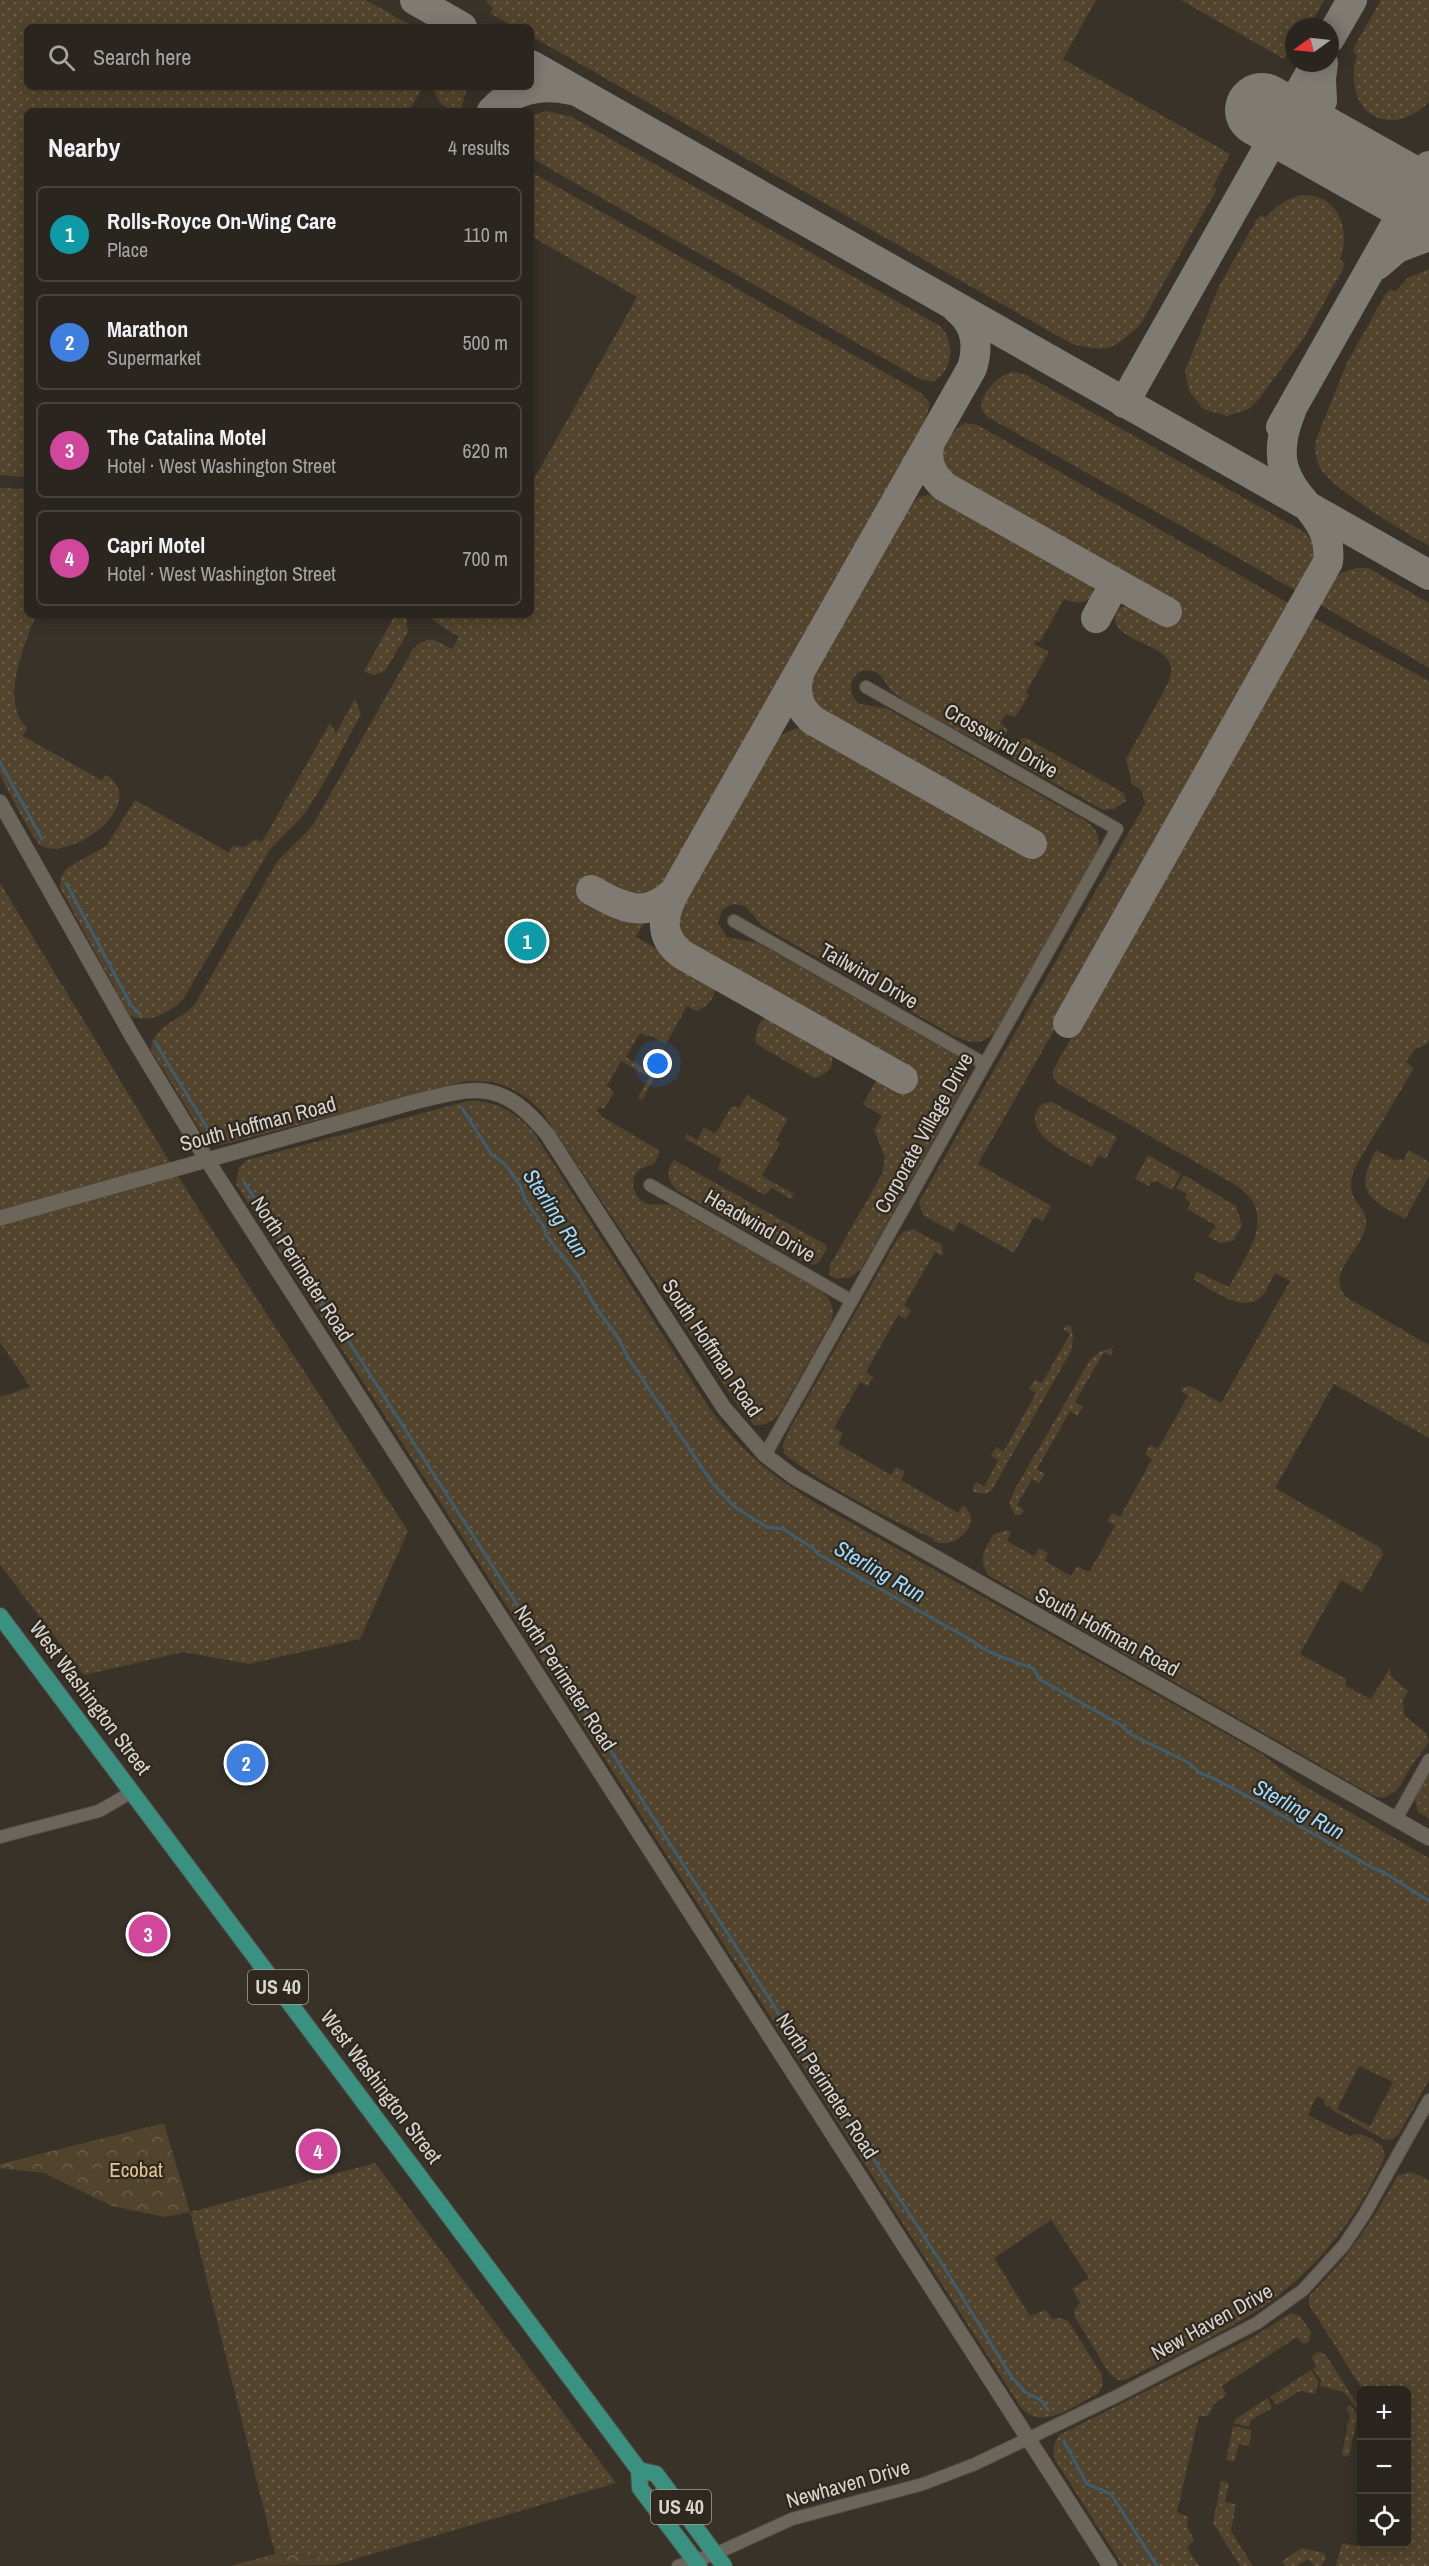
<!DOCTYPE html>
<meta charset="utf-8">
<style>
body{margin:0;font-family:"Archivo Narrow",sans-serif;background:#322e28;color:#f1f3f6}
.controls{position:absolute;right:18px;bottom:18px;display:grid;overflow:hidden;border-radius:9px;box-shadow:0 3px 15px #0003}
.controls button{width:54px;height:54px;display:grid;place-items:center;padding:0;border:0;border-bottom:2px solid #46433d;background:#2a261f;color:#f1f3f6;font:30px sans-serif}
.compass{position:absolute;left:1285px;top:18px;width:54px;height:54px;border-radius:50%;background:#2a261f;box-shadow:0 3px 15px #0003;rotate:255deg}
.you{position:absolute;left:658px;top:1064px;width:21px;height:21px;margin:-15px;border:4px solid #fff;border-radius:50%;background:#1a73e8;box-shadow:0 0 0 9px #1a73e833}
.badge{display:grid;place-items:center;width:39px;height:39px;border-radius:50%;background:#51ccd2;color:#fff;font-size:20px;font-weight:700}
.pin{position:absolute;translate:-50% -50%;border:3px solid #fff;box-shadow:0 2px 6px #0006}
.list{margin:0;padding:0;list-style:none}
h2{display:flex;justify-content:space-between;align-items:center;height:78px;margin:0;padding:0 24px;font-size:26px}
h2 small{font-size:20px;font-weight:400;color:#a5a5a4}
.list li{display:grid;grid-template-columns:39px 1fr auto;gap:18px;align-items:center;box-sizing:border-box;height:96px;margin:0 12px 12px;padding:0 12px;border:2px solid #46433d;border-radius:9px}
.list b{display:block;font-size:22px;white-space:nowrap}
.list p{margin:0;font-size:20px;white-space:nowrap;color:#a5a5a4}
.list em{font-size:20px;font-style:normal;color:#a5a5a4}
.icon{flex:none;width:33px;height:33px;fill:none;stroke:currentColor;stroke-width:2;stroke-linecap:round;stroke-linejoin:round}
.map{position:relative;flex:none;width:1429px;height:2566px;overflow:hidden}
.search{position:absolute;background:#2a261f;box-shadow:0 3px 15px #0003;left:24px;top:24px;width:510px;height:66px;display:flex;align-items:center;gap:15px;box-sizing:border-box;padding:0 21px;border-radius:9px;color:#a5a5a4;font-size:22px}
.panel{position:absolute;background:#2a261f;box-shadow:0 3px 15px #0003;left:24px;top:108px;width:510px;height:510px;border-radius:9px}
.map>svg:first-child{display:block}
</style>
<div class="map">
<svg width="1429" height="2566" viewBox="0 0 1429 2566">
<defs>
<pattern id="grass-dots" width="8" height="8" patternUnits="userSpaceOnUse" patternTransform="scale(1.5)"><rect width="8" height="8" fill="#52432c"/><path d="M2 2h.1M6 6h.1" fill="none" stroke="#6a5d49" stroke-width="1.8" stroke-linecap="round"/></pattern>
<pattern id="forest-crowns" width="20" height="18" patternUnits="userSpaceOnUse" patternTransform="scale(1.5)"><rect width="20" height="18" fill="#52432c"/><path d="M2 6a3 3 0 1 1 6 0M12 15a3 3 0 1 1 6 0" fill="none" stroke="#6a5d49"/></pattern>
</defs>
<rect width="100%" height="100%" fill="#383229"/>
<!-- grass -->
<path fill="url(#grass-dots)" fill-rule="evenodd" d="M0 0H366L414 27H27V87H423L409 111H27V477L0 475Z
M487 0H1096L1063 59 1230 154 1213 186 1217 189 1140 325C1112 350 1109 353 1072 344L531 36V27H514L490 13 493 8 486 2Z
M1181 0H1324L1309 27H1294V42L1284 59Z
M1381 0H1429V102C1387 143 1341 109 1357 55L1353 53 1354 47Z
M437 87H467L461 111C445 111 440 104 434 91Z
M547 111 572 117 940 326C955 341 954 368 935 381L922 380 531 158V115Z
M531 172 921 393 930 403 923 430 636 937 715 982C716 997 710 1005 697 1011L687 1006 666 1044 649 1035 648 1037 640 1033 626 1057 643 1067 652 1053 664 1060 642 1100 638 1098 649 1077 621 1061 607 1086 614 1092 604 1109 600 1107 597 1111 601 1114V1116L660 1151 654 1164C649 1166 642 1167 637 1172 629 1182 634 1199 646 1203 653 1206 662 1203 670 1205L821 1291C832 1300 836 1311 830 1324L779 1414C772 1422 764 1426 754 1425L739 1407 542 1112 527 1098 510 1088 493 1082 466 1081 221 1145 205 1137 200 1130 151 1050C153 1025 180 1021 195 1004L278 860 307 832 315 821 413 649C430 633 435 641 452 649L459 637 434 621 430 615H531V484L637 297 531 236Z
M1302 195C1339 194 1351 230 1340 260L1345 263 1343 269 1304 338 1258 400 1249 409 1227 416 1203 409 1189 391 1185 371 1218 288 1257 219 1261 215 1265 218C1276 206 1286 199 1302 195Z
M1429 269V546C1406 533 1332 489 1320 468 1315 458 1314 447 1317 437L1347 363 1386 293 1391 289 1395 292 1408 278Z
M1014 372 1026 375 1306 533C1322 555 1315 572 1302 594L986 416 981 407C982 391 999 374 1014 372Z
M965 423 978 425 1295 607 978 1164 1051 1206 1043 1221 1034 1217 1014 1253 959 1222 953 1232 923 1215 919 1202 1145 804 1142 791 1132 784 1126 759 1166 687C1170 679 1174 669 1168 660 1159 644 1113 638 1115 618 1117 605 1128 605 1136 604L1166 621 1175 606 974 492C968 485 954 481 947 472 934 456 949 432 965 423Z
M0 488 27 489V615H36C23 648 0 702 27 728L23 736 101 780 107 775C153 808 58 869 37 842 31 834 3 783 0 774 0 760 0 714 0 697 0 627 0 557 0 488Z
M936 494 966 507 1086 576C1103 596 1085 609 1064 599L1040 642 1036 640 1034 644 1049 652 1026 692 1029 695 1015 717 1006 714 1000 723 1008 730 997 748H991C961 731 920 712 894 693 885 686 884 673 872 671 850 666 845 693 859 704L886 708 1084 820C1100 830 1102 842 1095 858L994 1033C981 1046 970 1043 954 1036L762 926 745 906 733 904 722 910 718 923 727 937 757 943 954 1054C965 1062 970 1073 964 1086L861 1269 851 1277 836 1279 829 1274 830 1265 882 1174 885 1157 874 1130 882 1116 863 1104 879 1075 900 1088 910 1072 709 959C692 940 673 945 680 912L777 739C811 715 804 735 833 741L1035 854 1043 839 842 726C821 704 809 717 811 678L910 505 919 497Z
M1358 568H1368L1429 603V668L1317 603C1328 584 1336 571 1358 568Z
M395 615H406L408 632 385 671 373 675 364 671Z
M1310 616 1429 681V1040L1427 1044 1415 1049 1406 1062 1414 1068 1354 1169C1343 1205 1368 1202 1366 1225 1363 1244 1343 1260 1339 1279L1341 1289 1346 1297 1429 1345V1438L1334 1384 1275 1488 1381 1548 1383 1555 1362 1592 1341 1580 1300 1654 1346 1679V1686L1371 1699 1390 1668 1391 1676 1408 1691 1403 1700 1404 1715 1426 1733 1429 1742 1412 1765 1398 1789 1384 1798 1374 1796 989 1576C977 1560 985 1548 994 1534L1007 1530 1011 1532 1007 1541 1034 1556 1039 1548 1048 1553 1045 1561 1071 1576 1077 1566 1089 1572 1115 1526 1107 1521 1112 1513 1120 1517 1152 1459 1145 1454 1150 1445 1158 1449 1188 1396 1181 1391 1183 1388 1190 1386 1221 1403 1290 1281 1275 1273C1270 1281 1267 1292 1260 1298 1241 1314 1210 1288 1193 1279L1197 1272 1229 1287C1248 1252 1280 1213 1234 1184L1060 1085 1054 1079 1052 1072Z
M355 699 361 714C343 747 326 782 305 813 293 828 278 839 267 854L184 998C170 1013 149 1024 130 1016L60 888 61 877 67 868 107 845 135 800 228 852 233 846 245 847 254 840 262 842 330 723 336 733Z
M1026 738 1124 793 1126 801 1114 809 1103 810 1014 761 1011 756 1019 739Z
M0 883 196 1205 408 1531 360 1639 249 1664 183 1652 84 1675 0 1565V1397L30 1387 0 1342Z
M773 1013 832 1047C832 1066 835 1070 815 1078L756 1044C754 1029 759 1020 773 1013Z
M747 1095 788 1119 776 1140 780 1143 762 1176 794 1194 791 1199 772 1188 765 1195 718 1169 721 1159 684 1138 687 1134 697 1140 704 1127 715 1134 732 1106 739 1108Z
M468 1101C496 1100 516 1112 534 1133L708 1406C737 1447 772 1477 816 1503L1262 1754 1301 1784 1429 1858V2080L1399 2134 1392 2140 1383 2139 1332 2110 1330 2106 1326 2107 1323 2099 1317 2096 1308 2115 1350 2136C1361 2130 1373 2140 1382 2146L1385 2156C1358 2219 1312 2276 1255 2312 1214 2338 1168 2358 1125 2380H1118L1109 2373 1075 2317 1074 2310 1080 2302 1072 2289 1089 2278 1051 2220 994 2258 1030 2316 1046 2310 1052 2319 1062 2318 1069 2322 1102 2375 1103 2384 1099 2393C1076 2404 1040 2434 1020 2406L236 1184 239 1167 247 1160ZM1359 2066 1393 2082 1370 2126 1337 2109Z
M1052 1102 1117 1137 1106 1159 1098 1155 1092 1167C1073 1156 1015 1133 1042 1104Z
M1376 1150 1394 1160 1401 1159 1403 1161 1409 1150 1429 1162V1176L1405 1219C1369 1199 1353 1193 1376 1150Z
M1148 1155 1181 1174 1172 1190 1156 1181 1154 1183 1151 1182 1149 1186 1135 1179Z
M674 1160 823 1243 827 1248 820 1261 814 1265 805 1263 680 1192C668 1183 664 1173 674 1160Z
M1184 1175 1236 1206 1242 1225 1233 1241 1221 1243 1208 1237 1213 1229H1216L1215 1225 1187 1209 1191 1202 1185 1199 1187 1194 1176 1188Z
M913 1229 942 1245 943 1254 942 1256 935 1252 904 1305 911 1310 906 1319 898 1315 866 1372 873 1377 868 1386 860 1382 834 1428 843 1433 838 1444 891 1475 896 1467 905 1472 901 1480 958 1513 963 1505C986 1522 954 1552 933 1541L934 1539C882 1516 829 1488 784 1454L783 1445 788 1432 897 1239 903 1232Z
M1066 1325 1071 1326 1073 1337 1071 1351 992 1490 985 1494 974 1492 972 1489 976 1482 984 1487 998 1460 991 1456 996 1447 1004 1451 1036 1393 1029 1388 1035 1380 1042 1383 1070 1334 1063 1329Z
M1111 1348 1113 1351 1111 1356 1104 1352 1075 1402 1083 1407 1077 1416 1070 1411 1037 1469 1045 1474 1039 1483 1032 1479 1017 1505 1024 1510 1021 1515H1015L1009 1503 1015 1489 1090 1360 1099 1352Z
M1429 1770V1819L1418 1812 1415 1800Z
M375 2163 616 2483 335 2565 325 2557 275 2554 190 2212Z
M1411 2172 1429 2180V2566H1336L1342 2543 1362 2547 1363 2544H1406V2390H1363L1309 2305V2296C1347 2260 1373 2220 1398 2175Z
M1291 2313 1300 2316 1311 2332 1309 2342 1303 2344 1297 2337 1222 2386 1226 2393 1224 2397 1214 2404 1208 2416H1199L1177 2512 1188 2517 1187 2526 1194 2540 1187 2548 1199 2566H1123L1055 2460C1051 2450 1054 2441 1061 2434L1251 2338Z
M1320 2352 1326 2355 1358 2406 1359 2411 1344 2392 1320 2386 1321 2380 1313 2369 1316 2367 1312 2358 1314 2354Z
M1311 2370 1318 2381 1315 2394 1300 2391 1277 2405 1270 2397Z
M1268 2398 1272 2408 1251 2420 1249 2427 1233 2423 1237 2418Z
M1350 2405 1358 2415 1349 2455 1344 2457 1342 2452 1350 2415 1346 2408Z
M1233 2426 1252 2430 1249 2446 1239 2444 1234 2462 1226 2460Z
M1221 2481 1229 2483 1225 2502 1236 2504 1231 2531 1253 2566H1240L1213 2523Z
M1302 2548 1324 2553 1326 2558 1321 2566H1314L1308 2559 1297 2566H1285L1282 2561Z"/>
<!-- forest -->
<path fill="url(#forest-crowns)" d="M164 2123 190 2212 165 2217 112 2206 44 2173 0 2168V2164Z
M275 2554 325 2557 335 2565 230 2566Z"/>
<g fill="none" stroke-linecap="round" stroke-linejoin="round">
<!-- stream -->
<path stroke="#3e5e70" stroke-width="3" d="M0 762 42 839
M66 883 131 1005 140 1014
M155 1042 209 1131
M462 1108 492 1155 505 1164 521 1187 524 1198 544 1227 546 1235 578 1276 596 1308 617 1336 629 1359 713 1484 736 1508 767 1527 783 1529 813 1548 818 1554 971 1640C989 1655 1012 1660 1034 1669L1039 1679 1121 1725 1130 1734 1189 1763 1200 1773 1215 1779 1258 1802 1373 1868 1385 1873 1429 1901
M244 1182 346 1337 804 2053 937 2256 1011 2376 1025 2392 1041 2400 1048 2410
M1064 2441 1087 2484 1111 2494 1157 2566"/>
<!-- taxiway -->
<path stroke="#7f7a72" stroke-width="30" d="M415 0 462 27
M1330 38 1352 0
M531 65 1429 575
M1322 101 1321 79 1323 63
M492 111C512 89 543 83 571 90
M1377 265 1397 248 1429 236
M1124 403 1316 63
M1281 427 1429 166
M930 442C925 461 931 475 945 487L1167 612
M1096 618 1115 583
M799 674C794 694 798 708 814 721L1032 844
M591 890C622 907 646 921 675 891
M1068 1023 1328 562C1335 497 1255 499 1291 411
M903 1079 683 955C658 937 662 915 675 891L972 368C979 346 976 324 957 309"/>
<!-- runway -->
<path stroke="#7f7a72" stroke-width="74" d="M1262 110 1429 204"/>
<defs>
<path id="minor" d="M734 921 985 1064
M650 1185 852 1301
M765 1455 1117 829 866 687
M1396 1819 1429 1760
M0 1837 99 1811 132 1792
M678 2566 715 2554 792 2519 923 2484 975 2464 1117 2396 1257 2323 1303 2290 1344 2245 1364 2215 1429 2100"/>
<path id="tertiary" d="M0 802 132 1036 207 1160 1110 2566
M0 1218 410 1103C475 1087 500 1077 547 1134L724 1408 765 1455 794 1477 1429 1838"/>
<path id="primary" d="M0 1616 598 2415 639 2470 640 2488 699 2566
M639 2470 656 2474 724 2566"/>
</defs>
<!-- minor casing -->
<use href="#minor" stroke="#534e46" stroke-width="14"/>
<!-- tertiary casing -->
<use href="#tertiary" stroke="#534e46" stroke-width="16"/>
<!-- primary casing -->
<use href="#primary" stroke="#534e46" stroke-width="18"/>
<!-- minor -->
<use href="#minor" stroke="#6b655a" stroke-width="12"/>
<!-- tertiary -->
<use href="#tertiary" stroke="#6b655a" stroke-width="15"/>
<!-- primary -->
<use href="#primary" stroke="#3b9180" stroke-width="16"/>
</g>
<g text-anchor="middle" stroke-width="4.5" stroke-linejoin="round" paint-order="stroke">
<!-- shield labels -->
<g fill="#2e281f" stroke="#a5a09a" stroke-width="1.5">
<rect x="248" y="1970" width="60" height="34" rx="4.5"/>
<rect x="651" y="2490" width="60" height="34" rx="4.5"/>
</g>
<g font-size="20" font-weight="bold" fill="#d8d4ce">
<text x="278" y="1994">US 40</text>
<text x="681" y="2514">US 40</text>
</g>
<!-- street labels -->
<g font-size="21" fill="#d8d4ce" stroke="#2e281f">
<text transform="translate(1001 741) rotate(30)" y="7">Crosswind Drive</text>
<text transform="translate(869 976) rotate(30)" y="7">Tailwind Drive</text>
<text transform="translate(258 1124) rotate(-15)" y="7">South Hoffman Road</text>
<text transform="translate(924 1133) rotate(-61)" y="7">Corporate Village Drive</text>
<text transform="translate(760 1226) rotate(30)" y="7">Headwind Drive</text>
<text transform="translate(302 1269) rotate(57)" y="7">North Perimeter Road</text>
<text transform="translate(712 1348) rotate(56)" y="7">South Hoffman Road</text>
<text transform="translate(1107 1632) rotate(29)" y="7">South Hoffman Road</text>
<text transform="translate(565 1678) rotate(57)" y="7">North Perimeter Road</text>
<text transform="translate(90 1698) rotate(53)" y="7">West Washington Street</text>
<text transform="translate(827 2086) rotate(57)" y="7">North Perimeter Road</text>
<text transform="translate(381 2087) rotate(53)" y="7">West Washington Street</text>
<text transform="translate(1212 2322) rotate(-29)" y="7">New Haven Drive</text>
<text transform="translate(848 2484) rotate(-16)" y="7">Newhaven Drive</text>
</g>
<!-- park labels -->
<g font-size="21" fill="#e4c38f" stroke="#2e281f">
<text x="136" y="2177">Ecobat</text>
</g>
<!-- water labels -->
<g font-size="22" font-style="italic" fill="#a0dbfd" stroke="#2e281f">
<text transform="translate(556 1213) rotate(57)" y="8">Sterling Run</text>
<text transform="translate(880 1571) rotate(30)" y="8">Sterling Run</text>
<text transform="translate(1299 1809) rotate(29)" y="8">Sterling Run</text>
</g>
</g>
</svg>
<div class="controls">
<button>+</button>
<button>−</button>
<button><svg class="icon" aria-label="locate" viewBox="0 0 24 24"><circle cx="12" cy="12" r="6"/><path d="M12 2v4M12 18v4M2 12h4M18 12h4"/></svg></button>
</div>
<svg class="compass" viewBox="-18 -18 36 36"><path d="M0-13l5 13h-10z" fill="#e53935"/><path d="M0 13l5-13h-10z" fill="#a5a5a4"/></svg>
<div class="you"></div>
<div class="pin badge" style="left:527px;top:941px;background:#0f9aa8">1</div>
<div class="pin badge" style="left:246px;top:1763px;background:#3f7fe0">2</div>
<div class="pin badge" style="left:148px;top:1934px;background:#d1479c">3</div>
<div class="pin badge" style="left:318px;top:2151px;background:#d1479c">4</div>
<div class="search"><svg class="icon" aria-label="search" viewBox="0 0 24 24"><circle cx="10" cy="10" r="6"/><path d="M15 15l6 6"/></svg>Search here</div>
<section class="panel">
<h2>Nearby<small>4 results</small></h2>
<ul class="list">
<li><span class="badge" style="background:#0f9aa8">1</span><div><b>Rolls-Royce On-Wing Care</b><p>Place</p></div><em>110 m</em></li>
<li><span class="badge" style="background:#3f7fe0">2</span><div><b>Marathon</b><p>Supermarket</p></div><em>500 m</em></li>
<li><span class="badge" style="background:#d1479c">3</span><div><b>The Catalina Motel</b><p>Hotel · West Washington Street</p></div><em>620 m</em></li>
<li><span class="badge" style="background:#d1479c">4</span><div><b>Capri Motel</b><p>Hotel · West Washington Street</p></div><em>700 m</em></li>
</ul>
</section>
</div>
